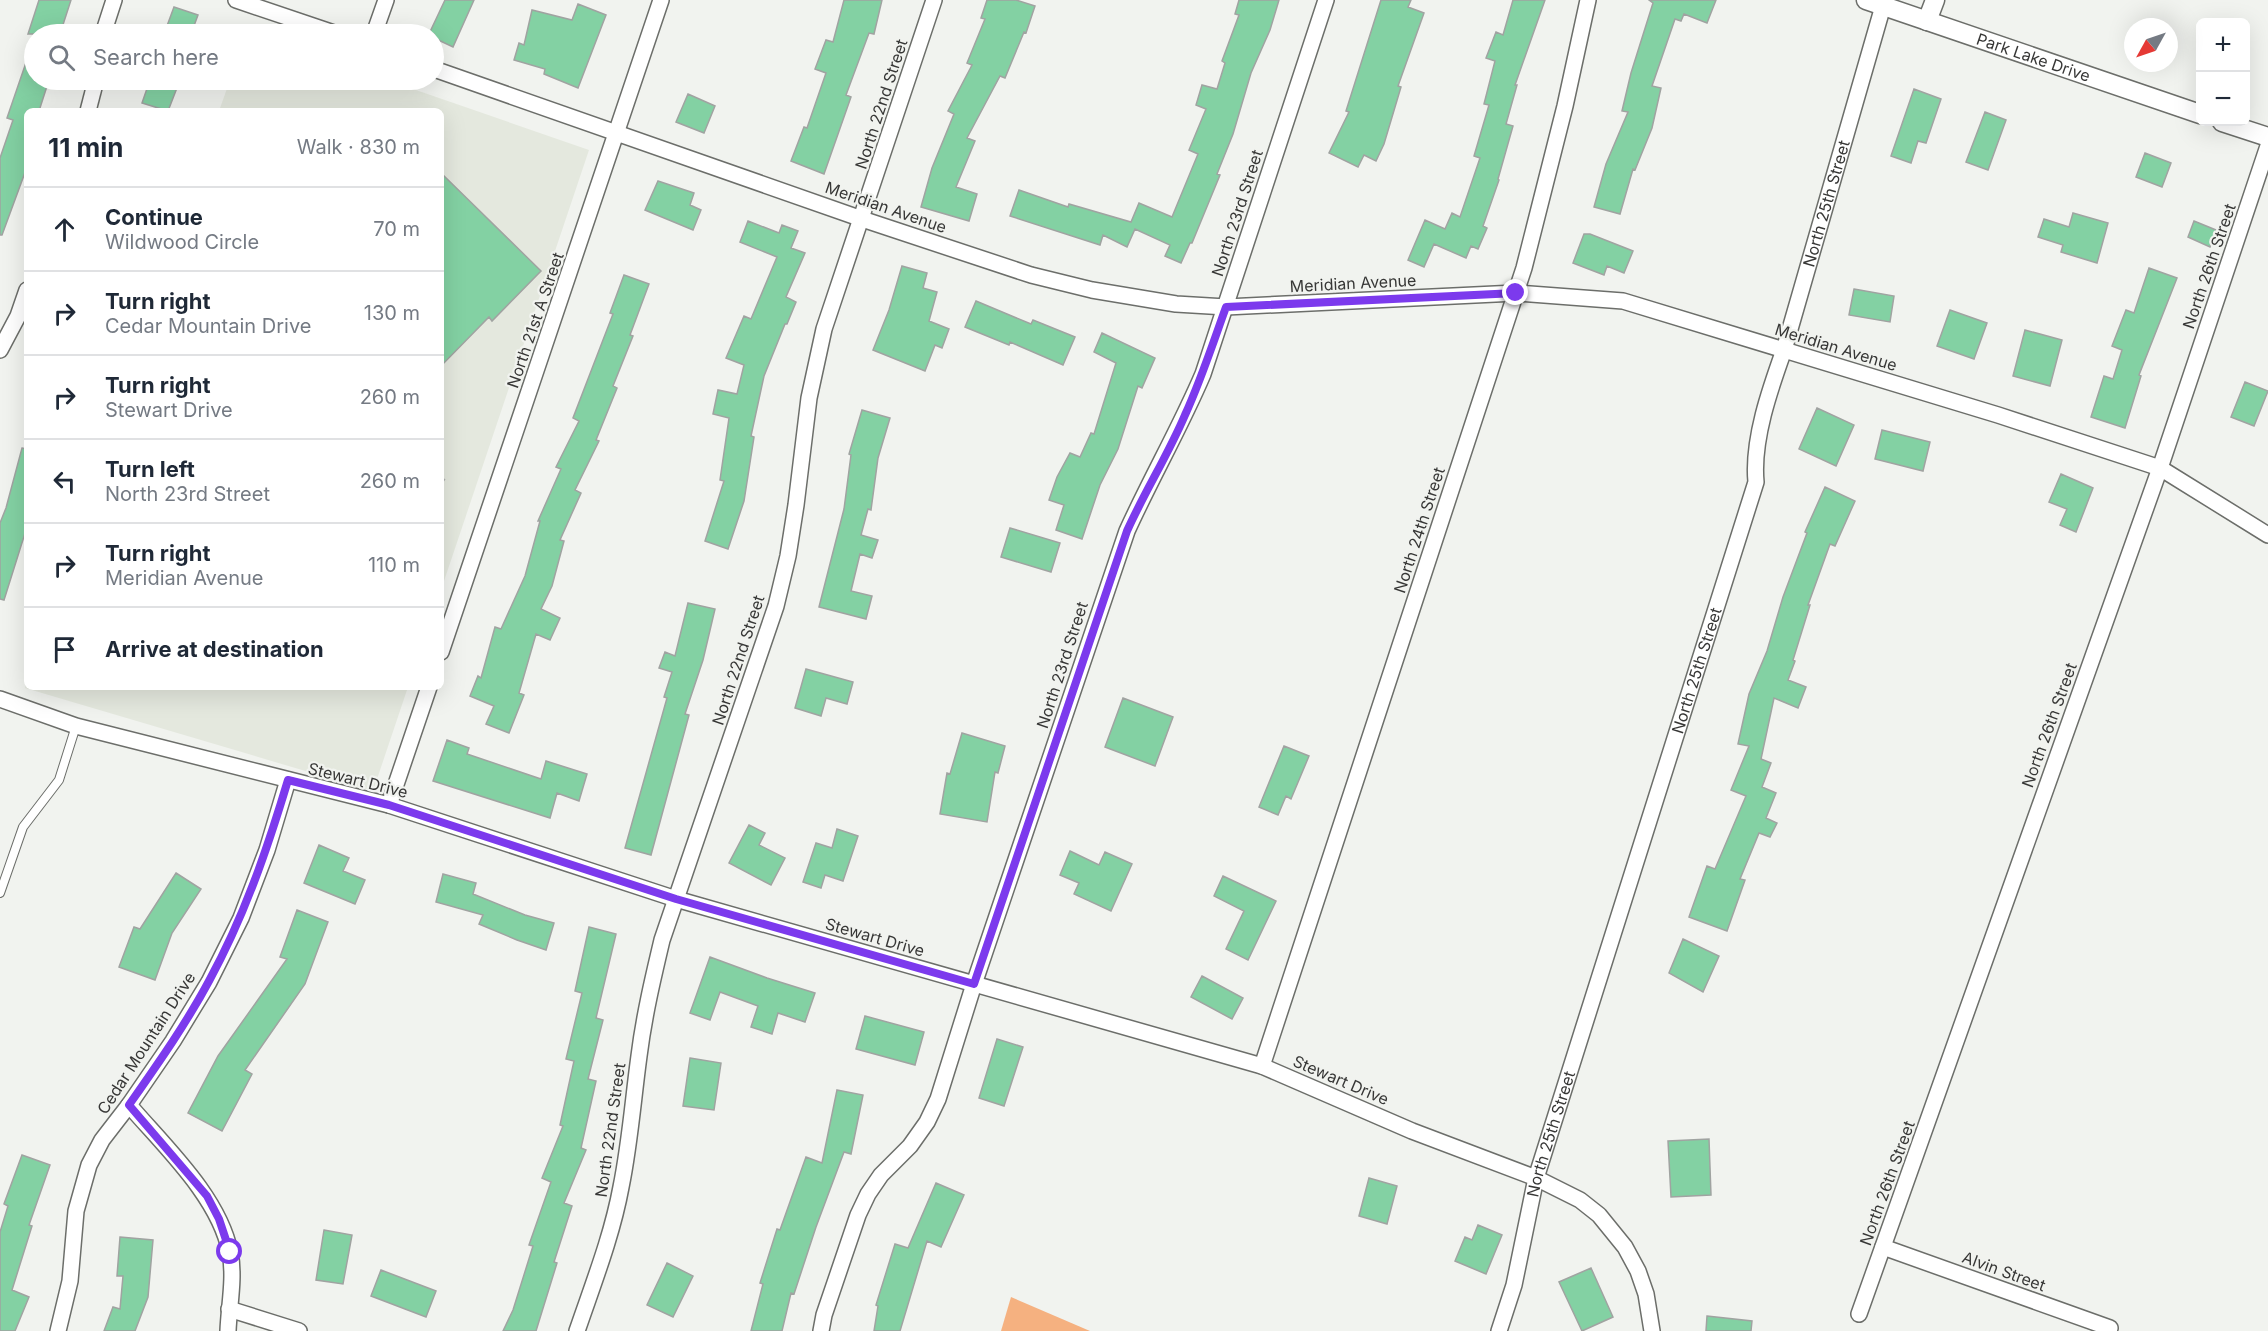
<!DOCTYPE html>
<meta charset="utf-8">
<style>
body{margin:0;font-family:Inter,sans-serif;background:#f2f2f3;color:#1f2937}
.controls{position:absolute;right:18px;top:18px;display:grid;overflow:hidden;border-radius:9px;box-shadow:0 6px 24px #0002}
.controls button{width:54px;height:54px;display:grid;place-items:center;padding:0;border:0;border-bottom:2px solid #e0e1e3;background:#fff;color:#1f2937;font:30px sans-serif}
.compass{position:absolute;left:2124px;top:18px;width:54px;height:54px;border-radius:50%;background:#fff;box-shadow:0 6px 24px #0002;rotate:230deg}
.stop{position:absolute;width:18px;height:18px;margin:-14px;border:4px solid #7c3aed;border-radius:50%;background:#fff}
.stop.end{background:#7c3aed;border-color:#fff;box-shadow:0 2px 6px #0008}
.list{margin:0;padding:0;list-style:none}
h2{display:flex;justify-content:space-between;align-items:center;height:78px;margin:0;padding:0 24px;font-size:26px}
h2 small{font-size:20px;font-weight:400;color:#747a83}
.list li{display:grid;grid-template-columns:39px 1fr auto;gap:18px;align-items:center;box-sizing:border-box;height:84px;padding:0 24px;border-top:2px solid #e0e1e3}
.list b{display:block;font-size:22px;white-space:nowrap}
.list p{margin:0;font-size:20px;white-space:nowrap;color:#747a83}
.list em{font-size:20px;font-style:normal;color:#747a83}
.icon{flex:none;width:33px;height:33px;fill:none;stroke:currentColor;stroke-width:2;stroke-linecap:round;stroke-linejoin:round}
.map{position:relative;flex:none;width:2268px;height:1331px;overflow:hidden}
.search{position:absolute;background:#fff;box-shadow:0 6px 24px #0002;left:24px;top:24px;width:420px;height:66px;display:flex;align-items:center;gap:15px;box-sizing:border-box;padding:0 21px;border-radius:33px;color:#747a83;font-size:22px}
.panel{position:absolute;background:#fff;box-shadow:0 6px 24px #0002;left:24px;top:108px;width:420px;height:582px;border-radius:9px}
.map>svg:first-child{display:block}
</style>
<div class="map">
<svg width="2268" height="1331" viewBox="0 0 2268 1331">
<rect width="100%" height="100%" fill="#f1f3ef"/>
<!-- built -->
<path fill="#e4e8de" d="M230 80H387L589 150 441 590V111H219Z
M27 682V687H408L373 791 25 688Z"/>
<!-- forest -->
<path fill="#f5b180" d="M1011 1297 1090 1331H1001Z"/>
<!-- building -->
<path fill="#83d1a3" stroke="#a0a3a1" stroke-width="1.5" d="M39 0H71L60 34H28Z
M445 0H474L453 47 434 38V34H429Z
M844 0H882L874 34 869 33 846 95 851 97 824 174 791 161 804 127 807 128 826 73 815 69 826 40 833 42Z
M987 0H1016L1035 6 1026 33 1024 32 1005 78 1000 76 967 138 975 141 956 187 977 194 969 221 921 207 932 168 954 114 948 111 972 65 967 63 985 19 981 18Z
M1239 0H1279L1270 30 1251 73 1233 134 1217 174 1220 175 1192 243H1190L1181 263 1165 256 1170 245 1135 229 1127 247 1103 235 1100 245 1010 216 1019 190 1068 207 1069 204 1131 222 1139 203 1172 217 1198 154 1189 150 1206 109 1196 105 1202 85 1217 89 1225 63 1222 61 1239 15 1235 14Z
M1381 0H1411L1408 7 1424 13 1398 86 1401 87 1384 144 1376 161 1364 155 1358 167 1329 153 1349 112 1346 111Z
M1513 0H1545L1515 85H1517L1506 124 1513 126 1498 179 1499 180 1483 226 1487 228 1478 249 1471 246 1466 258 1434 244 1424 267 1408 260 1425 220 1445 229 1452 213 1460 217 1480 158 1474 156 1489 105 1484 104 1495 61 1486 58 1496 32 1503 35Z
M1649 0H1716L1707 23 1684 14 1681 21 1675 19 1652 86 1661 88 1652 128 1635 170 1633 169 1620 214 1594 207 1606 164 1628 112 1622 111 1631 73 1653 3Z
M578 4 606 15 578 88 544 74 545 69 514 60 519 43 524 45 532 10 572 20Z
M174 7 198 15 191 34H164Z
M32 45 34 46V80L48 83 39 111H27V167L2 235H0V158L13 120 7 118Z
M150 80H180L168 111 142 103Z
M1914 89 1941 99 1926 143 1918 141 1911 163 1891 156Z
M688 94 715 106 704 133 676 122Z
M1985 112 2006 120 1988 170 1966 162Z
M2145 153 2171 163 2162 187 2136 177Z
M441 173 541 271 492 321 489 317 441 366Z
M658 181 694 193 690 205 701 210 693 230 645 210Z
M2073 213 2108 223 2097 263 2061 252 2063 245 2038 237 2044 219 2069 227Z
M748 221 779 233 782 225 798 231 791 248 805 253 786 297 796 302 787 324H785L764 376 751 436 754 437 744 501 728 549 705 541 724 481 720 480 729 418 713 414 718 390 737 394 744 365 726 358 744 316 751 319 777 257 740 242Z
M2194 221 2216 230 2210 247 2188 237Z
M1584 234H1590L1633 251 1624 273 1607 266 1604 275 1573 263Z
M902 266 927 273 923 288 937 292 929 321 949 329 942 348 935 345 925 371 873 350 889 310Z
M2149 268 2177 278 2139 375 2141 376 2125 428 2091 417 2104 376 2113 379 2122 350 2112 346 2126 310 2134 313Z
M624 275 649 284 630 335 633 336 613 386 617 388 596 440 599 441 575 490 581 493 560 540 564 541 552 586 541 609 560 618 550 640 536 634 519 693 524 695 509 733 486 724 494 706 470 696 478 676 481 678 495 627 501 629 525 576 540 521H538L561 469 556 467 579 421 573 418 613 314 610 313Z
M1854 289 1894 296 1890 322 1849 315Z
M976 301 1031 324 1033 320 1075 337 1063 365 1010 342 1009 345 965 327Z
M1950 310 1987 323 1974 359 1937 346Z
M2025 330 2062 340 2050 386 2013 376Z
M1102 333 1155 358 1142 388 1138 386 1118 449 1100 485 1082 539 1056 530 1064 505 1049 500 1057 477 1070 453 1080 457 1091 433 1094 434 1116 363 1094 352Z
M2245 382 2268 391 2254 426 2231 417Z
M1817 408 1854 425 1836 466 1799 449Z
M862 410 890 418 878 458 871 510 868 509 861 535 878 540 872 558 860 554 851 591 872 596 866 619 819 607 844 509 851 455 849 454Z
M1882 430 1930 442 1923 471 1875 459Z
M22 448 27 449V527L4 600 0 599V523L6 508Z
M2061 474 2093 488 2076 532 2060 525 2067 509 2049 502Z
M1825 487 1855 501 1835 546 1830 544 1808 605H1810L1793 660 1795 661 1788 680 1806 687 1798 708 1774 698 1761 759 1771 763 1762 787 1776 793 1766 818 1777 823 1770 837 1759 833 1740 879 1745 880 1727 931 1689 917 1707 866 1715 869 1746 796 1731 790 1749 746 1738 744 1749 694 1767 651 1783 597 1807 533 1805 532Z
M1010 528 1060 543 1051 572 1001 557Z
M688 603 715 609 703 660 685 714 689 715 651 855 625 848 667 698 664 697 672 672 659 668 665 652 675 656Z
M806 669 853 682 847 704 826 698 821 716 795 708Z
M1123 698 1173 717 1155 766 1105 747Z
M962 733 1005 746 998 773 995 772 987 822 940 814 947 773 950 774Z
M447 740 469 748 467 754 541 779 546 761 587 774 579 801 557 793 550 818 433 781Z
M1284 746 1309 756 1291 799 1286 796 1278 815 1259 807Z
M749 825 765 833 759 845 785 858 771 885 729 863Z
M837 829 858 836 843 881 825 875 821 888 803 882 816 843 832 848Z
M319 845 349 858 343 871 365 880 355 904 304 883Z
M1070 851 1099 865 1105 852 1132 864 1111 911 1074 894 1079 883 1060 875Z
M176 873 201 889 172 933 155 980 119 967 134 927 140 929Z
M443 874 476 883 473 894 525 915 554 923 546 950 517 940 479 924 483 915 436 902Z
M1223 876 1276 901 1248 960 1226 949 1244 911 1214 896Z
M297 910 328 922 305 984 245 1070 252 1074 222 1131 188 1113 218 1056 287 959 280 957Z
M589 927 616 934 596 1018 603 1020 588 1079 596 1081 581 1148 586 1150 564 1203 572 1206 554 1262 557 1263 536 1331H503L513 1310 533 1246 529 1245 551 1182 542 1178 563 1126 560 1125 574 1061 566 1059 582 993 575 991Z
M1683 939 1719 956 1703 992 1669 973Z
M710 957 767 978 815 993 805 1022 778 1013 772 1034 751 1027 758 1006 720 992 710 1020 690 1013Z
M1202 976 1243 998 1232 1019 1191 997Z
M865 1016 924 1032 915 1065 856 1049Z
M997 1039 1023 1047 1004 1106 979 1098Z
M690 1058 721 1063 714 1110 683 1106Z
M837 1090 863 1095 851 1154 844 1152 816 1227 794 1294 791 1293 782 1331H751L763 1284 760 1283 777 1229 780 1230 806 1157 822 1163Z
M1709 1139 1711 1195 1671 1197 1668 1141Z
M22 1155 50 1165 29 1225 32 1226 12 1290 29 1297 15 1331H0V1232L8 1206 4 1204Z
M1369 1178 1397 1186 1387 1224 1359 1216Z
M936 1183 964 1195 941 1247 927 1241 900 1331H874L878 1306 876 1305 895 1244 908 1248Z
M1478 1225 1502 1235 1486 1274 1455 1261 1465 1237 1472 1240Z
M324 1230 352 1235 343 1284 316 1280Z
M120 1237 153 1240 148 1297 135 1331H104L113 1307 120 1309 123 1276H117Z
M667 1263 693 1276 673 1317 647 1305Z
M1591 1268 1613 1317 1582 1331 1559 1282Z
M381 1270 436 1291 426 1317 371 1296Z
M1707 1316 1752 1321 1751 1331H1706Z"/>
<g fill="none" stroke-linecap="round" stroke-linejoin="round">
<defs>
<path id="service" d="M0 893 23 827 59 780 76 726"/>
<g id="minor">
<path d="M236 0 337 34"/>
<path d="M103 34 114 0"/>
<path d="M374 34 386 0"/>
<path d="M434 69 862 219 1031 275 1092 290 1176 304 1226 307 1516 293 1623 301 1998 415 2160 468 2268 535"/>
<path d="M88 111 96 80"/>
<path d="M0 350 18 316 27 290"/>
<path d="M441 652 661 0"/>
<path d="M0 699 76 726 389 805 676 899 1262 1066 1412 1131 1536 1178 1580 1200 1599 1215 1625 1247 1638 1271 1646 1294 1652 1331"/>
<path d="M389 805 429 687"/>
<path d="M1262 1066 1524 268 1565 106 1588 0"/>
<path d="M129 1105C165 1147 219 1197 230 1252 235 1278 229 1305 228 1331"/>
<path d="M1883 1247 2110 1328 2109 1331"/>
<path d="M229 1309 299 1331"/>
<path d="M1859 1314 2160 468 2268 146"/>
<path d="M58 1331 70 1281 76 1211 89 1165 102 1140 129 1105 173 1041 209 982 241 918 267 850 288 780"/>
<path d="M577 1331C593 1284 612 1236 621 1187 630 1143 633 1100 639 1056 644 1016 653 978 662 940L776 606 788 556 796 505 809 398 824 329 934 0"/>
<path d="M821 1331 824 1315 858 1215 868 1194 881 1175 910 1146 927 1122 938 1099 974 984 1127 531C1151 478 1180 428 1203 374L1326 0"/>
<path id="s1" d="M1499 1331 1514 1285 1536 1178 1756 482C1752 440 1770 389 1784 350L1883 6"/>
</g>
<g id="tertiary">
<path id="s2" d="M1866 0 2200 114"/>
<path d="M1927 21 1935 0"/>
<path d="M2222 122 2268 137"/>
</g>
</defs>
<!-- service casing -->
<use href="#service" stroke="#6c6e6a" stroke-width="10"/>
<!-- minor casing -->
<use href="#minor" stroke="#6c6e6a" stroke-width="18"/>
<!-- tertiary casing -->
<use href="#tertiary" stroke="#6c6e6a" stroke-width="21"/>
<!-- path -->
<path stroke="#b1b3b0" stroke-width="3" stroke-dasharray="4.5 4.5" stroke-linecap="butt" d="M441 478 448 483"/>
<!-- service -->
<use href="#service" stroke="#fff" stroke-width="8"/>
<!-- minor -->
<use href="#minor" stroke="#fff" stroke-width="15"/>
<!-- tertiary -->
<use href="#tertiary" stroke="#fff" stroke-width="18"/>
</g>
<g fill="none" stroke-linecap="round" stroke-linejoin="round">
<!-- route -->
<path stroke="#7c3aed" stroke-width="8" d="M230 1252 219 1219 207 1196 129 1105C157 1065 186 1024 209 981 244 917 267 850 288 780L389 805 676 899 974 984 1127 531C1145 491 1168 455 1185 415 1201 380 1213 343 1226 307L1516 293"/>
</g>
<g text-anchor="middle" stroke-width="4.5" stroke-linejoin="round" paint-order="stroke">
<!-- street labels -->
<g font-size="16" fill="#373736" stroke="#f1f3ef">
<text dy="6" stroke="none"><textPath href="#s2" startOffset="177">Park Lake Drive</textPath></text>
<text transform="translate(881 104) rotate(-72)" y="6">North 22nd Street</text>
<text dy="6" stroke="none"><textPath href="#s1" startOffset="1176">North 25th Street</textPath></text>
<text transform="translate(886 207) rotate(19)" y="6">Meridian Avenue</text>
<text transform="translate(1237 213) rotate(-72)" y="6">North 23rd Street</text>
<text transform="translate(2209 266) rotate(-71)" y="6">North 26th Street</text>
<text transform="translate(1353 283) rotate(-3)" y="6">Meridian Avenue</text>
<text transform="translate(535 320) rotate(-71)" y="6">North 21st A Street</text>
<text transform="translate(1836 347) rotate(17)" y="6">Meridian Avenue</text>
<text transform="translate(1419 530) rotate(-72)" y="6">North 24th Street</text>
<text transform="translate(738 660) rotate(-72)" y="6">North 22nd Street</text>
<text transform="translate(1062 665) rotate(-72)" y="6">North 23rd Street</text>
<text dy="6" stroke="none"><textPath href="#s1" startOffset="690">North 25th Street</textPath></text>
<text transform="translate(2049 725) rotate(-70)" y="6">North 26th Street</text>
<text transform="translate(358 780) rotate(14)" y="6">Stewart Drive</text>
<text transform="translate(875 937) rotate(16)" y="6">Stewart Drive</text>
<text transform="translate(146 1043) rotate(-57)" y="6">Cedar Mountain Drive</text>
<text transform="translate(1341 1080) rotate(23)" y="6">Stewart Drive</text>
<text transform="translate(610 1130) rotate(-82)" y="6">North 22nd Street</text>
<text dy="6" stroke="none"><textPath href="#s1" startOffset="204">North 25th Street</textPath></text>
<text transform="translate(1887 1183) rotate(-70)" y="6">North 26th Street</text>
<text transform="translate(2004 1271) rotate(20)" y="6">Alvin Street</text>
</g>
</g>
</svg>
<div class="controls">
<button>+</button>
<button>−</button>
</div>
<svg class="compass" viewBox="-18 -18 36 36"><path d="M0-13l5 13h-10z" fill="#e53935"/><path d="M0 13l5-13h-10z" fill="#747a83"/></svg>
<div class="stop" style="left:230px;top:1252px"></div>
<div class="stop end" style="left:1516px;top:293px"></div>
<div class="search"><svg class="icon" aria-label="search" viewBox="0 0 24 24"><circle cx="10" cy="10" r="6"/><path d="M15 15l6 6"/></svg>Search here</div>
<section class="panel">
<h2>11 min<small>Walk · 830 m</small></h2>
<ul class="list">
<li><svg class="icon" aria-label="ahead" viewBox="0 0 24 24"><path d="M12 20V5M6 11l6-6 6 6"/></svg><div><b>Continue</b><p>Wildwood Circle</p></div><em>70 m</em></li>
<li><svg class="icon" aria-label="right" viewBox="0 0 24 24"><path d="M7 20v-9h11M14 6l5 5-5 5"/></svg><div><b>Turn right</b><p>Cedar Mountain Drive</p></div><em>130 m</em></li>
<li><svg class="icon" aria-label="right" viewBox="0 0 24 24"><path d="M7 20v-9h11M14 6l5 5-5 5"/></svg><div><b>Turn right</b><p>Stewart Drive</p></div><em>260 m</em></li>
<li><svg class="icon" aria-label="left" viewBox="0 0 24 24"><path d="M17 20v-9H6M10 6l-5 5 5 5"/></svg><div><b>Turn left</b><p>North 23rd Street</p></div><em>260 m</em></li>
<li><svg class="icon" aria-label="right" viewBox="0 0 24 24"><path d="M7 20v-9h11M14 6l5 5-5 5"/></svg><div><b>Turn right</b><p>Meridian Avenue</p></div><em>110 m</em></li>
<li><svg class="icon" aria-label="arrive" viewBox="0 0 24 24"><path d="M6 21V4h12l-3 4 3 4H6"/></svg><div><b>Arrive at destination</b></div></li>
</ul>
</section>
</div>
